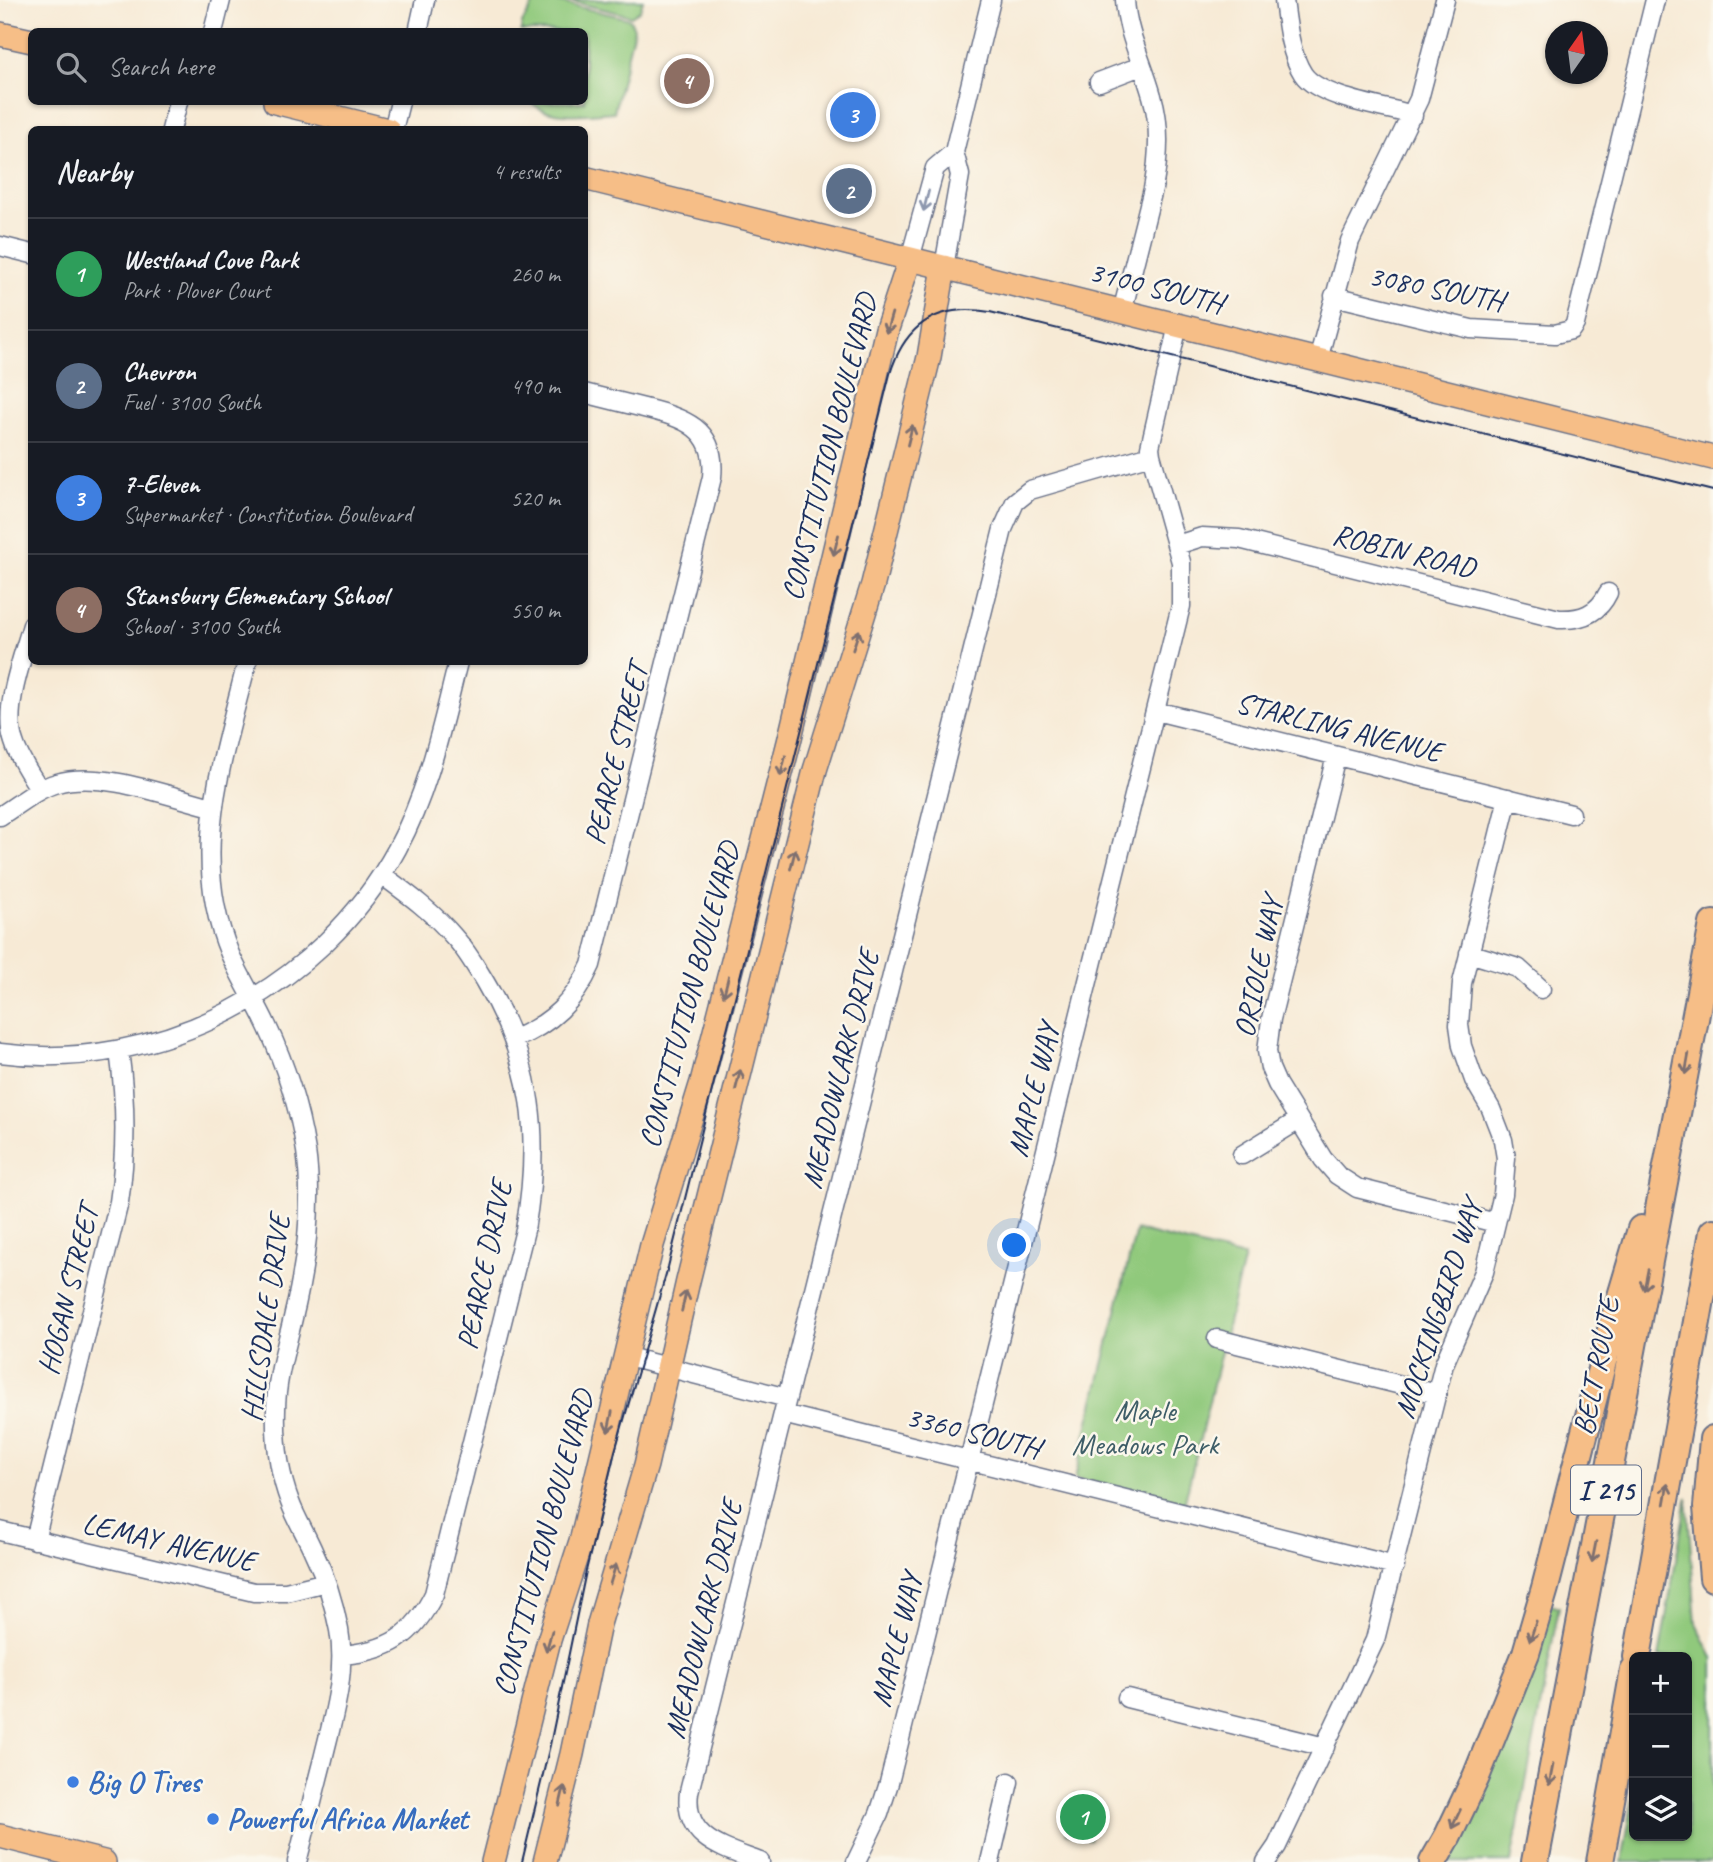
<!DOCTYPE html>
<meta charset="utf-8">
<style>
body{margin:0;font-family:Caveat,sans-serif;background:#242831;color:#f1f3f6}
.controls{position:absolute;right:21px;bottom:21px;display:grid;overflow:hidden;border-radius:10px;box-shadow:0 2px 5px #0004}
.controls button{width:63px;height:63px;display:grid;place-items:center;padding:0;border:0;border-bottom:2px solid #363941;background:#171b24;color:#f1f3f6;font:35px sans-serif}
.compass{position:absolute;left:1545px;top:21px;width:63px;height:63px;border-radius:50%;background:#171b24;box-shadow:0 2px 5px #0004;rotate:14deg}
.you{position:absolute;left:1015px;top:1246px;width:24px;height:24px;margin:-18px;border:5px solid #fff;border-radius:50%;background:#1a73e8;box-shadow:0 0 0 10px #1a73e833}
.badge{display:grid;place-items:center;width:46px;height:46px;border-radius:50%;background:#d690ce;color:#fff;font-size:23px;font-weight:700}
.pin{position:absolute;translate:-50% -50%;border:4px solid #fff;box-shadow:0 2px 7px #0006}
.list{margin:0;padding:0;list-style:none}
h2{display:flex;justify-content:space-between;align-items:center;height:91px;margin:0;padding:0 28px;font-size:30px}
h2 small{font-size:23px;font-weight:400;color:#9ea1a6}
.list li{display:grid;grid-template-columns:46px 1fr auto;gap:21px;align-items:center;box-sizing:border-box;height:112px;padding:0 28px;border-top:2px solid #363941}
.list b{display:block;font-size:26px;white-space:nowrap}
.list p{margin:0;font-size:23px;white-space:nowrap;color:#9ea1a6}
.list em{font-size:23px;font-style:normal;color:#9ea1a6}
.icon{flex:none;width:38px;height:38px;fill:none;stroke:currentColor;stroke-width:2;stroke-linecap:round;stroke-linejoin:round}
.map{position:relative;flex:none;width:1713px;height:1862px;overflow:hidden}
.search{position:absolute;background:#171b24;box-shadow:0 2px 5px #0004;left:28px;top:28px;width:560px;height:77px;display:flex;align-items:center;gap:18px;box-sizing:border-box;padding:0 24px;border-radius:10px;color:#9ea1a6;font-size:26px}
.panel{position:absolute;background:#171b24;box-shadow:0 2px 5px #0004;left:28px;top:126px;width:560px;height:539px;border-radius:10px}
.map>svg:first-child{display:block}
</style>
<div class="map">
<svg width="1713" height="1862" viewBox="0 0 1713 1862">
<rect width="100%" height="100%" fill="#fbf7ec"/>
<filter id="ink" filterUnits="userSpaceOnUse"><feTurbulence type="fractalNoise" baseFrequency=".0143" numOctaves="2"/><feDisplacementMap in="SourceGraphic" scale="14" xChannelSelector="R" yChannelSelector="G"/><feConvolveMatrix kernelMatrix="1 2 1 2 8 2 1 2 1" color-interpolation-filters="sRGB"/></filter>
<filter id="wash" filterUnits="userSpaceOnUse"><feTurbulence type="fractalNoise" baseFrequency=".00686" numOctaves="4" result="noise"/><feDisplacementMap in="SourceGraphic" scale="28" xChannelSelector="R" yChannelSelector="G"/><feGaussianBlur stdDeviation="1.57" result="paint"/><feColorMatrix in="noise" values="0 0 0 0 0 0 0 0 0 0 0 0 0 0 0 0 0 1.4 0 .05"/><feComposite in="paint" operator="in"/></filter>
<g filter="url(#wash)">
<rect width="100%" height="100%" fill="#f7ead5"/>
<!-- green -->
<path fill="#90c97c" stroke="#567c6d" stroke-width="2" d="M536 0H550L630 19 634 29 614 112C591 114 548 120 531 102H584V32L521 31 522 23Z
M566 0H643L640 10 631 16Z
M1136 1230 1244 1257 1184 1505 1075 1478Z
M1687 1497 1696 1623 1713 1658V1862H1622L1634 1795V1836H1687V1657H1659Z
M1550 1605 1559 1607 1511 1862H1440Z
M1075 1794 1099 1800 1090 1839 1066 1833Z"/>
</g>
<g filter="url(#ink)">
<g fill="none" stroke-linecap="round" stroke-linejoin="round">
<defs>
<path id="minor" d="M1284 0C1287 23 1290 54 1303 74 1319 98 1385 107 1413 115
M213 32 221 0
M418 32 425 0
M1099 82 1141 66
M171 130 178 102
M393 130 400 102
M0 246 32 254
M910 259 935 168 954 152
M944 267 960 175 954 152 991 0
M1334 296 1471 329 1555 334 1571 330 1575 324 1655 0
M1122 312 1153 189C1159 158 1161 126 1152 96 1143 63 1127 34 1125 0
M1318 360 1350 241 1419 99 1445 0
M1177 545 1202 537 1239 539 1559 619C1581 620 1598 614 1608 593
M32 625C23 657 2 710 14 742 19 759 31 775 40 790
M247 662C223 760 188 855 230 954 241 979 256 1002 267 1026 286 1066 299 1108 306 1151 314 1207 306 1264 293 1318 286 1348 276 1379 276 1410 275 1441 279 1473 290 1502 296 1519 307 1536 314 1553 326 1577 334 1604 339 1630 347 1673 333 1717 323 1759 314 1793 306 1828 297 1862
M1156 711 1571 814
M1336 756 1271 1019 1267 1051 1270 1068 1277 1084 1323 1159 1337 1175 1357 1188 1369 1191 1496 1223
M0 816C18 805 36 789 57 783 100 770 168 796 212 807
M1469 953 1518 968 1541 989
M514 1039C551 1024 575 1001 591 965L712 477C717 428 684 418 644 408 624 403 604 398 584 393
M0 1053C158 1074 322 988 397 849 429 790 442 725 458 662
M1242 1155 1299 1120
M1217 1339 1437 1394
M624 1356 787 1398
M783 1414 1395 1566
M0 1531 254 1592H286L326 1582
M35 1540 119 1202C127 1150 126 1102 119 1050
M342 1655C388 1651 413 1637 434 1594L525 1230C541 1138 534 1064 485 982 476 967 467 951 455 938 434 913 408 894 382 875
M1127 1698 1325 1747
M760 1862C724 1848 683 1840 689 1792L1003 529 1015 502 1030 490 1151 455
M856 1862 879 1814 889 1783 1181 606V562L1151 455 1150 447 1178 325
M990 1862 1009 1782
M1266 1862 1277 1846 1375 1640 1444 1364 1484 1272 1503 1194 1506 1158 1503 1140 1491 1109 1474 1080 1462 1046 1459 1025 1462 983 1508 798"/>
<path id="major" d="M0 34 32 41
M275 102 388 130
M584 178 1713 458
M0 1836 104 1862
M493 1862 549 1640 582 1538 652 1245 702 1082 789 742 887 329 910 259
M545 1862 572 1754 599 1624 646 1465 688 1281 815 770 873 584 929 357 944 267"/>
<path id="highway" d="M1713 1439 1707 1507 1713 1578
M1637 1657 1713 1232
M1433 1862 1448 1836 1476 1777 1526 1653 1545 1588 1611 1330 1641 1229
M1535 1862 1713 924
M1600 1862 1634 1670"/>
</defs>
<!-- minor casing -->
<use href="#minor" stroke="#687088" stroke-width="21"/>
<!-- major casing -->
<use href="#major" stroke="#687088" stroke-width="26"/>
<!-- highway casing -->
<use href="#highway" stroke="#687088" stroke-width="30"/>
<!-- minor -->
<use href="#minor" stroke="#fff" stroke-width="18"/>
<!-- major -->
<use href="#major" stroke="#f6be87" stroke-width="23"/>
<!-- highway -->
<use href="#highway" stroke="#f6be87" stroke-width="26"/>
<!-- tram -->
<path stroke="#1b2f5e" stroke-width="2" d="M522 1862 550 1745 586 1571 615 1451 668 1267 890 374C905 324 938 303 990 312L1713 491"/>
</g>
<!-- one-way arrows -->
<defs><path id="oneway-shaft" d="M-6 0H5M1.5-3L5.5 0L1.5 3" fill="none" stroke-width="1.6" stroke-linecap="round" stroke-linejoin="round" transform="scale(1.75)"/></defs>
<use stroke="#8d97ae" href="#oneway-shaft" transform="translate(926 201) rotate(104)"/>
<g stroke="#7e6f70">
<use href="#oneway-shaft" transform="translate(889 323) rotate(106)"/>
<use href="#oneway-shaft" transform="translate(910 435) rotate(-76)"/>
<use href="#oneway-shaft" transform="translate(836 545) rotate(104)"/>
<use href="#oneway-shaft" transform="translate(856 640) rotate(-72)"/>
<use href="#oneway-shaft" transform="translate(783 766) rotate(104)"/>
<use href="#oneway-shaft" transform="translate(793 859) rotate(-76)"/>
<use href="#oneway-shaft" transform="translate(726 986) rotate(104)"/>
<use href="#oneway-shaft" transform="translate(1687 1064) rotate(100)"/>
<use href="#oneway-shaft" transform="translate(738 1080) rotate(-76)"/>
<use href="#oneway-shaft" transform="translate(1646 1280) rotate(101)"/>
<use href="#oneway-shaft" transform="translate(684 1301) rotate(-77)"/>
<use href="#oneway-shaft" transform="translate(610 1422) rotate(102)"/>
<use href="#oneway-shaft" transform="translate(1666 1494) rotate(-80)"/>
<use href="#oneway-shaft" transform="translate(1594 1552) rotate(101)"/>
<use href="#oneway-shaft" transform="translate(613 1574) rotate(-73)"/>
<use href="#oneway-shaft" transform="translate(1533 1631) rotate(108)"/>
<use href="#oneway-shaft" transform="translate(549 1641) rotate(106)"/>
<use href="#oneway-shaft" transform="translate(1551 1775) rotate(101)"/>
<use href="#oneway-shaft" transform="translate(562 1796) rotate(-77)"/>
<use href="#oneway-shaft" transform="translate(1456 1819) rotate(115)"/>
</g>
</g>
<!-- markers -->
<g fill="#3f7fe0" stroke="#fbf7ec" stroke-width="2.5">
<circle cx="73" cy="1782" r="7"/>
<circle cx="213" cy="1819" r="7"/>
</g>
<g text-anchor="middle" stroke-width="5" stroke-linejoin="round" paint-order="stroke">
<!-- shield labels -->
<rect fill="#fbf7ec" stroke="#5e6b89" stroke-width="2" x="1571" y="1465.5" width="70" height="49" rx="5"/>
<g font-size="28" font-weight="bold" fill="#1b2f5e">
<text x="1606" y="1500">I 215</text>
</g>
<!-- street labels -->
<g font-size="30" fill="#1b2f5e" stroke="#fbf7ec">
<text transform="translate(1156 287) rotate(14)" y="10">3100 SOUTH</text>
<text transform="translate(1436 288) rotate(11)" y="10">3080 SOUTH</text>
<text transform="translate(829 447) rotate(-76)" y="10">CONSTITUTION BOULEVARD</text>
<text transform="translate(1404 551) rotate(14)" y="10">ROBIN ROAD</text>
<text transform="translate(1339 727) rotate(14)" y="10">STARLING AVENUE</text>
<text transform="translate(616 754) rotate(-76)" y="10">PEARCE STREET</text>
<text transform="translate(1258 967) rotate(-78)" y="10">ORIOLE WAY</text>
<text transform="translate(689 995) rotate(-75)" y="10">CONSTITUTION BOULEVARD</text>
<text transform="translate(840 1069) rotate(-76)" y="10">MEADOWLARK DRIVE</text>
<text transform="translate(1033 1090) rotate(-76)" y="10">MAPLE WAY</text>
<text transform="translate(484 1265) rotate(-78)" y="10">PEARCE DRIVE</text>
<text transform="translate(68 1290) rotate(-76)" y="10">HOGAN STREET</text>
<text transform="translate(1438 1309) rotate(-72)" y="10">MOCKINGBIRD WAY</text>
<text transform="translate(265 1318) rotate(-82)" y="10">HILLSDALE DRIVE</text>
<text transform="translate(1596 1366) rotate(-79)" y="10">BELT ROUTE</text>
<text transform="translate(973 1432) rotate(14)" y="10">3360 SOUTH</text>
<text transform="translate(169 1542) rotate(13)" y="10">LEMAY AVENUE</text>
<text transform="translate(543 1543) rotate(-75)" y="10">CONSTITUTION BOULEVARD</text>
<text transform="translate(703 1619) rotate(-76)" y="10">MEADOWLARK DRIVE</text>
<text transform="translate(896 1640) rotate(-76)" y="10">MAPLE WAY</text>
</g>
<!-- park labels -->
<g font-size="30" fill="#3e5d67" stroke="#fbf7ec">
<text x="1145" y="1420">Maple<tspan x="1145" dy="34">Meadows Park</tspan></text>
</g>
<!-- shop labels -->
<g font-size="30" font-weight="bold" fill="#366cbe" stroke="#fbf7ec" text-anchor="start">
<text x="87" y="1792">Big O Tires</text>
<text x="227" y="1829">Powerful Africa Market</text>
</g>
</g>
</svg>
<div class="controls">
<button>+</button>
<button>−</button>
<button><svg class="icon" aria-label="layers" viewBox="0 0 24 24"><path d="M12 4l9 5-9 5-9-5zM3 14l9 5 9-5"/></svg></button>
</div>
<svg class="compass" viewBox="-18 -18 36 36"><path d="M0-13l5 13h-10z" fill="#e53935"/><path d="M0 13l5-13h-10z" fill="#9ea1a6"/></svg>
<div class="you"></div>
<div class="pin badge" style="left:1083px;top:1817px;background:#2e9e5b">1</div>
<div class="pin badge" style="left:849px;top:191px;background:#5c6f8a">2</div>
<div class="pin badge" style="left:853px;top:115px;background:#3f7fe0">3</div>
<div class="pin badge" style="left:687px;top:81px;background:#8d6e63">4</div>
<div class="search"><svg class="icon" aria-label="search" viewBox="0 0 24 24"><circle cx="10" cy="10" r="6"/><path d="M15 15l6 6"/></svg>Search here</div>
<section class="panel">
<h2>Nearby<small>4 results</small></h2>
<ul class="list">
<li><span class="badge" style="background:#2e9e5b">1</span><div><b>Westland Cove Park</b><p>Park · Plover Court</p></div><em>260 m</em></li>
<li><span class="badge" style="background:#5c6f8a">2</span><div><b>Chevron</b><p>Fuel · 3100 South</p></div><em>490 m</em></li>
<li><span class="badge" style="background:#3f7fe0">3</span><div><b>7-Eleven</b><p>Supermarket · Constitution Boulevard</p></div><em>520 m</em></li>
<li><span class="badge" style="background:#8d6e63">4</span><div><b>Stansbury Elementary School</b><p>School · 3100 South</p></div><em>550 m</em></li>
</ul>
</section>
</div>
